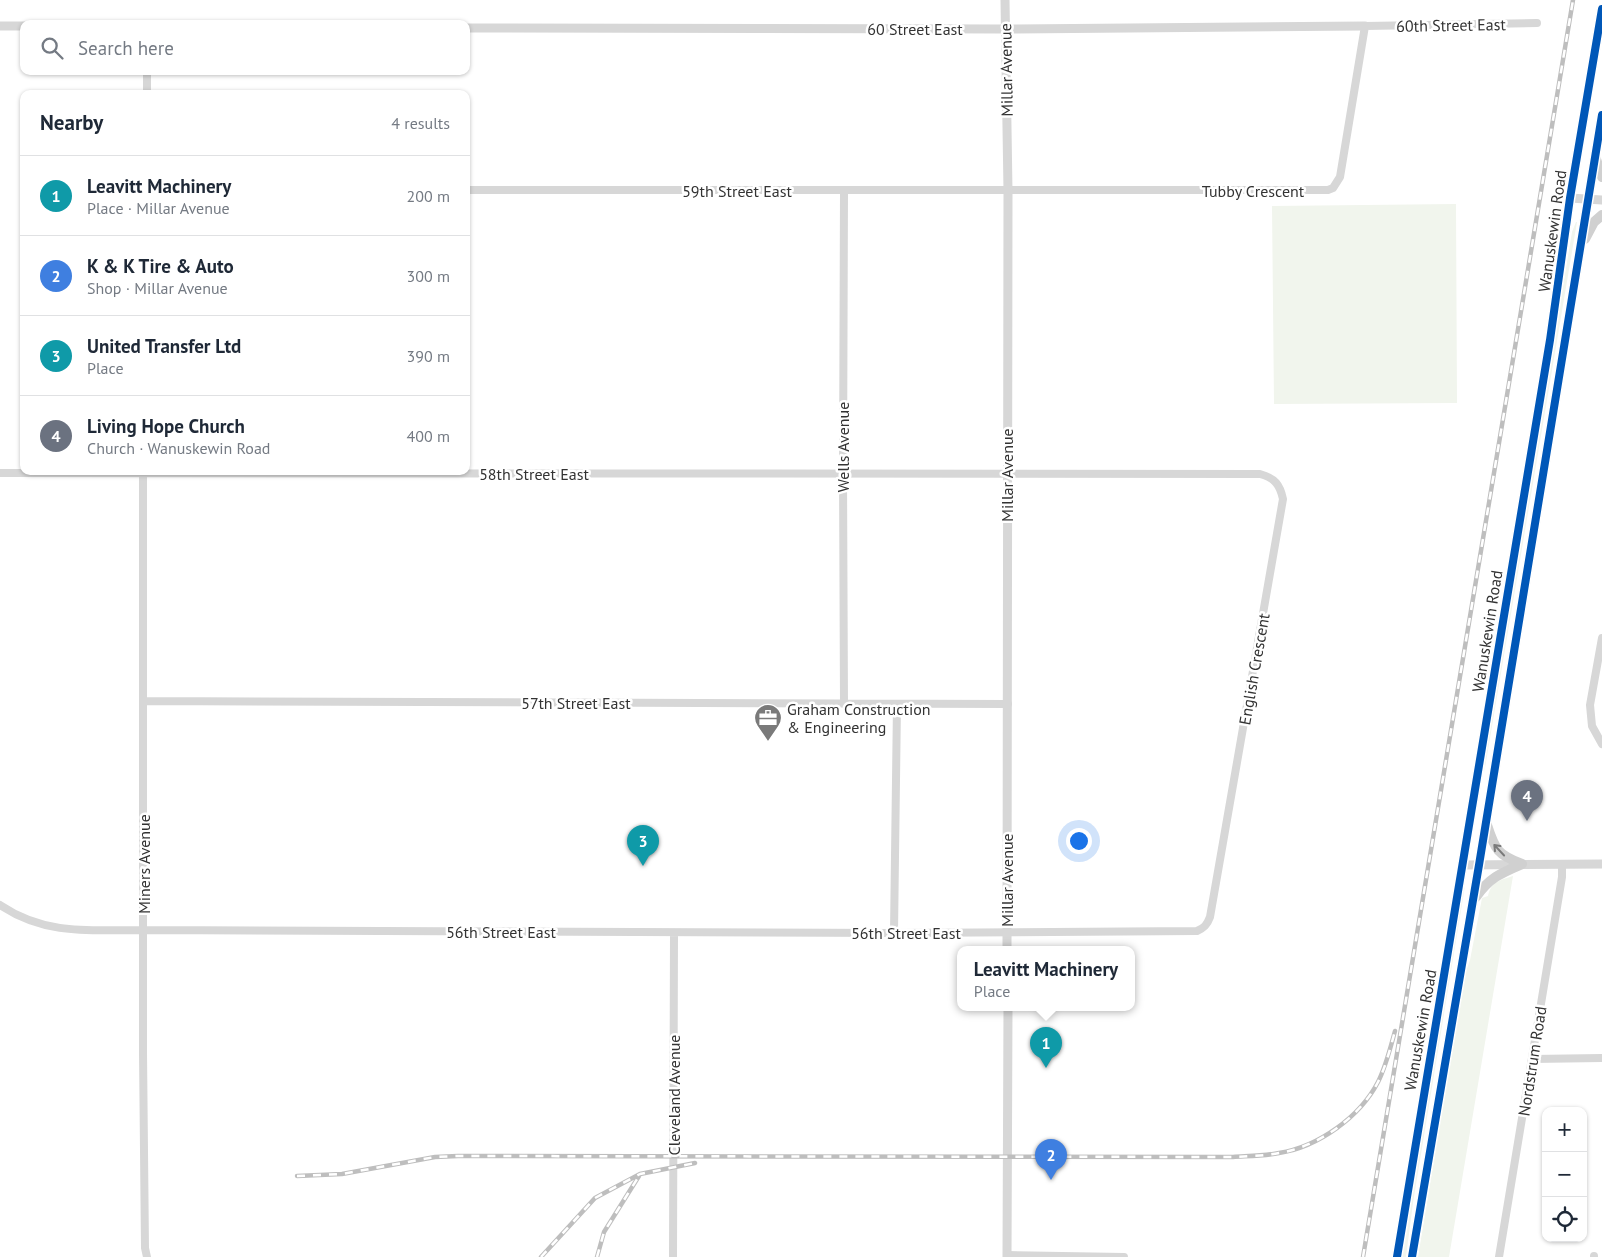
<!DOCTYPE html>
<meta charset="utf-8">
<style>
body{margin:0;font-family:"PT Sans",sans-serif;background:#f6f6f7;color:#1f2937}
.controls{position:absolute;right:15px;bottom:15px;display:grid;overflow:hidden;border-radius:10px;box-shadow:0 1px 4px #0004}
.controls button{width:45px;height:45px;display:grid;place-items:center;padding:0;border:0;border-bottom:1px solid #e0e1e3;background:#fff;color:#1f2937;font:25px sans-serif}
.you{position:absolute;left:1078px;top:840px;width:18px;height:18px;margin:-12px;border:4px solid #fff;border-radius:50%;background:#1a73e8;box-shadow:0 0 0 8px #1a73e833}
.badge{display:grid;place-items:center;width:32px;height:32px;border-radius:50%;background:#2563eb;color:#fff;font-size:16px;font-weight:700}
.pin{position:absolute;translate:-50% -41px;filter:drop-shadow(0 1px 2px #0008)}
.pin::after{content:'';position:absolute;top:26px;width:18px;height:15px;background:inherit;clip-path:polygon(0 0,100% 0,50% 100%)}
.popup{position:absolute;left:957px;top:946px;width:178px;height:65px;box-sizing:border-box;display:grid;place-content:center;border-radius:10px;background:#fff;filter:drop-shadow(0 1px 4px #0005);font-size:16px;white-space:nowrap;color:#747a83}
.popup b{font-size:19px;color:#1f2937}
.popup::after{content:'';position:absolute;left:50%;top:100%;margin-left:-10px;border:10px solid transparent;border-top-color:#fff}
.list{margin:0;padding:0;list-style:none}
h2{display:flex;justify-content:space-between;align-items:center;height:65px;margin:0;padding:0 20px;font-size:21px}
h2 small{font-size:16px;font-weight:400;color:#747a83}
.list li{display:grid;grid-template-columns:32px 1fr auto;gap:15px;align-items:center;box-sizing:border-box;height:80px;padding:0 20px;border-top:1px solid #e0e1e3}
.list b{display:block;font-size:19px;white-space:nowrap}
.list p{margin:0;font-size:16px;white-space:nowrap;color:#747a83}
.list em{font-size:16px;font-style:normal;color:#747a83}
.icon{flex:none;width:28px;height:28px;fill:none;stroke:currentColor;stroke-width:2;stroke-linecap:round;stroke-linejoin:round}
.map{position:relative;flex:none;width:1602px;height:1257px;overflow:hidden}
.search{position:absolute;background:#fff;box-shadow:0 1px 4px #0004;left:20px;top:20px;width:450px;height:55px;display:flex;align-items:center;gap:12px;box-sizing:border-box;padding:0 18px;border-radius:10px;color:#747a83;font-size:19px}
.panel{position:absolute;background:#fff;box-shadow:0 1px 4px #0004;left:20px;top:90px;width:450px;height:385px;border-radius:10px}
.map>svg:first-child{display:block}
</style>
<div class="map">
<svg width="1602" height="1257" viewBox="0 0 1602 1257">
<rect width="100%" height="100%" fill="#fff"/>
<!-- green -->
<path fill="#f1f5ed" d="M1456 204 1457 403 1274 404 1272 206Z
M1576 222H1577L1484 774 1487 742 1572 232Z
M1513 876 1449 1257H1418L1464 977 1470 960 1482 898 1488 896C1491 882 1500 880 1513 876Z
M1465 886 1413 1203 1406 1257H1402L1463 891Z"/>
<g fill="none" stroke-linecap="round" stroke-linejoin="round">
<!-- minor -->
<path stroke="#d7d7d7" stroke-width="8" d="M147 71V94
M466 190H1328L1333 188 1340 177 1365 26 1537 23
M844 191 843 475 844 704
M143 471V1053L145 1248 147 1257
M0 473 1260 474C1275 478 1280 485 1283 499L1210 917C1207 925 1204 928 1197 931L894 933 144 930C92 930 46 936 0 905
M1602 638 1590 705 1592 726 1602 744
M144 701 1008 704
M894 933 897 704
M1532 1059 1602 1058
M1007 1255 1124 1257
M673 1257 674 933
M1499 1257 1562 877V864
M1594 1257V1256"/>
<!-- tertiary -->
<path stroke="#d7d7d7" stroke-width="9" d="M1005 0 1008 191 1007 949
M0 26H24
M466 28 1005 29 1365 26
M1570 198 1602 200
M1462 865 1602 864
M1007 1257 1008 1007"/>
<!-- secondary -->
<path stroke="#d0d0d0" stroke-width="10" d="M1596 159 1602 177
M1585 239 1594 222 1602 215
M1487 825C1495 850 1498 855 1522 864
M1476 897C1489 878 1501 873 1522 864
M1397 1257 1550 340 1570 198 1602 9
M1412 1257 1479 865 1602 115"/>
<defs>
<path id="rail" d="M297 1176 342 1174 435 1157 458 1156 1233 1157C1248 1156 1264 1156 1279 1153 1318 1147 1360 1117 1378 1082 1386 1066 1390 1049 1395 1031
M541 1257 595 1198 640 1174 695 1163
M597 1257 604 1232 639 1176
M1363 1257 1573 0"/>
</defs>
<!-- rail casing -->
<use href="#rail" stroke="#bebebe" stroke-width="4.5"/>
<!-- rail -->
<use href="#rail" stroke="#fff" stroke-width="2.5" stroke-dasharray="8" stroke-linecap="butt"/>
<defs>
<path id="cycleway" d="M1397 1257 1550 340 1570 198 1602 9
M1412 1257 1479 865 1602 115"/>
</defs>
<!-- cycleway casing -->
<use href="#cycleway" stroke="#fff" stroke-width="11"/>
<!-- cycleway -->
<use href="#cycleway" stroke="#0057b8" stroke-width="8"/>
</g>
<!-- one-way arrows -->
<defs><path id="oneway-shaft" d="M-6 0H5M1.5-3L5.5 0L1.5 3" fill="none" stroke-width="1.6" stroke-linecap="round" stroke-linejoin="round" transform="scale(1.25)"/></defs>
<use stroke="#7a7a7a" href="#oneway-shaft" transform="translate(1499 850) rotate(-133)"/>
<!-- icons -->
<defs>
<symbol id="office-pin" viewBox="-11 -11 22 30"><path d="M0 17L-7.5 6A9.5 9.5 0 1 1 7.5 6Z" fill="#7a7a7a" stroke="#fff"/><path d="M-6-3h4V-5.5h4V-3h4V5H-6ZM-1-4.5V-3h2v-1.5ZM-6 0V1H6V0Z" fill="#fff"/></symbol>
</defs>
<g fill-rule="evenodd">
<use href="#office-pin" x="752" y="702" width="32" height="43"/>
</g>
<g text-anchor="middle" stroke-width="5" stroke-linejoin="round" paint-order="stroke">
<!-- street labels -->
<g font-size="16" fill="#333" stroke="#fff">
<text transform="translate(1451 25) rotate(-1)" y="6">60th Street East</text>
<text x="915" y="35">60 Street East</text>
<text transform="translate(1006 70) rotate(-91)" y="6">Millar Avenue</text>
<text x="737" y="197">59th Street East</text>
<text x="1253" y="197">Tubby Crescent</text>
<text transform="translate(1552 231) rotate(-82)" y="6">Wanuskewin Road</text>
<text transform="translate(843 447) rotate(-90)" y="6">Wells Avenue</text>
<text x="534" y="480">58th Street East</text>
<text transform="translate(1007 475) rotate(-90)" y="6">Millar Avenue</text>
<text transform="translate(1487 631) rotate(-81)" y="6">Wanuskewin Road</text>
<text transform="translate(1254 669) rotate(-80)" y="6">English Crescent</text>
<text x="576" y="709">57th Street East</text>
<text transform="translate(144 864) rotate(-90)" y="6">Miners Avenue</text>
<text transform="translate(1007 880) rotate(-90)" y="6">Millar Avenue</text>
<text x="501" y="938">56th Street East</text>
<text x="906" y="939">56th Street East</text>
<text transform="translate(1420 1030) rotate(-80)" y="6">Wanuskewin Road</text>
<text transform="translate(1532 1061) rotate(-81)" y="6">Nordstrum Road</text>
<text transform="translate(674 1095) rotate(-90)" y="6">Cleveland Avenue</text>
</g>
<!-- poi labels -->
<g font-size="16" fill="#333" stroke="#fff" text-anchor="start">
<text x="787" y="715">Graham Construction<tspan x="787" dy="18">&amp; Engineering</tspan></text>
</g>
</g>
</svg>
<div class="controls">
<button>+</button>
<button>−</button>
<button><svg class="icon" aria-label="locate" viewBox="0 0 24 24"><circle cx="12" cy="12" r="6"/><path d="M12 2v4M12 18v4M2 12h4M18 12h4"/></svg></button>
</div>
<div class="you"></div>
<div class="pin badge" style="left:1046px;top:1068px;background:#0f9aa8">1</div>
<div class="popup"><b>Leavitt Machinery</b>Place</div>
<div class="pin badge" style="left:1051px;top:1180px;background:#3f7fe0">2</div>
<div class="pin badge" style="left:643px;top:866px;background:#0f9aa8">3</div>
<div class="pin badge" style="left:1527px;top:821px;background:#6b7280">4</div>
<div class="search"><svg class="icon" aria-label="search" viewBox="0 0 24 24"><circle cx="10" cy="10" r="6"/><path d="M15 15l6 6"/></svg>Search here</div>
<section class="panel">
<h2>Nearby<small>4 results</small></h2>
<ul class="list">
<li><span class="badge" style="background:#0f9aa8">1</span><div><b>Leavitt Machinery</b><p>Place · Millar Avenue</p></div><em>200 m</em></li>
<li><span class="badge" style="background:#3f7fe0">2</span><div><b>K &amp; K Tire &amp; Auto</b><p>Shop · Millar Avenue</p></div><em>300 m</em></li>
<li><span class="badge" style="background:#0f9aa8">3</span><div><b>United Transfer Ltd</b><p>Place</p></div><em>390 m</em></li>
<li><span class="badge" style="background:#6b7280">4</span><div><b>Living Hope Church</b><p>Church · Wanuskewin Road</p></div><em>400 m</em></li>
</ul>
</section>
</div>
